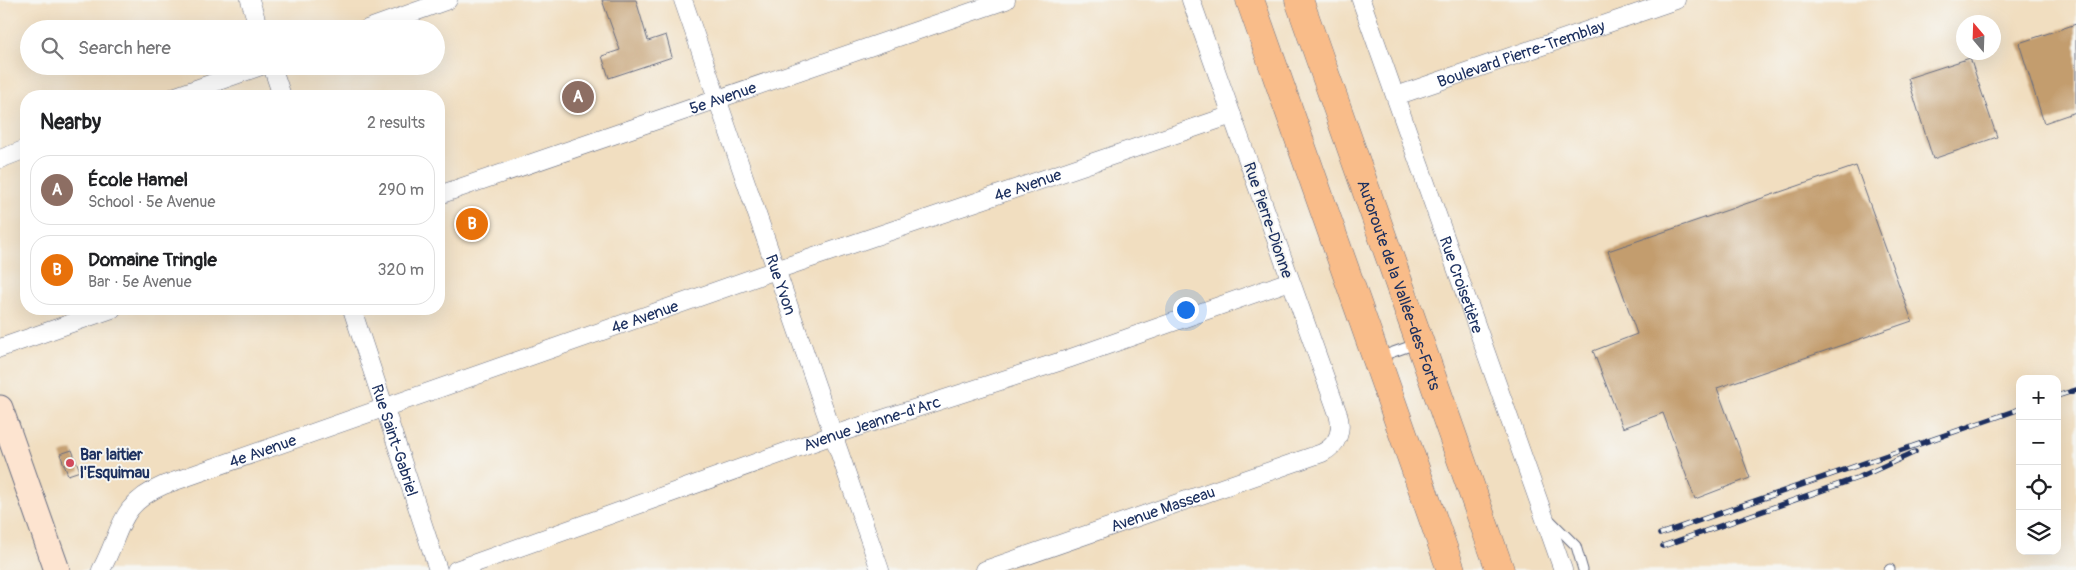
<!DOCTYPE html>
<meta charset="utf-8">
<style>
body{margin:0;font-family:Pangolin,sans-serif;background:#f2f2f2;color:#202124}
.controls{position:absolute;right:15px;bottom:15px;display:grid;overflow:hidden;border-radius:10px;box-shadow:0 5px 20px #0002}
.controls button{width:45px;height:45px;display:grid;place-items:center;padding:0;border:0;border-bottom:1px solid #e0e0e0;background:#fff;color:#202124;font:25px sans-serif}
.compass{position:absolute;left:1956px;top:15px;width:45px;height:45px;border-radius:50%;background:#fff;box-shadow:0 5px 20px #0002;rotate:341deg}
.you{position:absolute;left:1185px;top:309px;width:18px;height:18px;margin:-12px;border:4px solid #fff;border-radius:50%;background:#1a73e8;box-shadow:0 0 0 8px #1a73e833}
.badge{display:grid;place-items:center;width:32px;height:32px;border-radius:50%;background:#ea580c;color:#fff;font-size:16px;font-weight:700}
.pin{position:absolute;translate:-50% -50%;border:2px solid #fff;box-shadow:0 1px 5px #0006}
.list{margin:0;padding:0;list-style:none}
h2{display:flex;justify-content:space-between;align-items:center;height:65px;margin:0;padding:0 20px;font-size:21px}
h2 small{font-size:16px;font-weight:400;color:#757577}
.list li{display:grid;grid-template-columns:32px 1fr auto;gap:15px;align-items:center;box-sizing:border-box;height:70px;margin:0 10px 10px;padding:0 10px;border:1px solid #e0e0e0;border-radius:20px}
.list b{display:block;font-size:19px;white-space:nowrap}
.list p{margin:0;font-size:16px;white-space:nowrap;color:#757577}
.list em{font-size:16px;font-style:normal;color:#757577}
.icon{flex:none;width:28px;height:28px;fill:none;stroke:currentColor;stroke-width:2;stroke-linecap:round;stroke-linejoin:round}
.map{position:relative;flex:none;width:2076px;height:570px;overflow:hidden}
.search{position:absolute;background:#fff;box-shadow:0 5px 20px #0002;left:20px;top:20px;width:425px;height:55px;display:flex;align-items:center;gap:12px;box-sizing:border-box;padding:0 18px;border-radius:28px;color:#757577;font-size:19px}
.panel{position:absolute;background:#fff;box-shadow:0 5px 20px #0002;left:20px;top:90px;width:425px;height:225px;border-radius:20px}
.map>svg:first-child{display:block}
</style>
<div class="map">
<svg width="2076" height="570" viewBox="0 0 2076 570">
<rect width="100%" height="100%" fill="#f6f6f2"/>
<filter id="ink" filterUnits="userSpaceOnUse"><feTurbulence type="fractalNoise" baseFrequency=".02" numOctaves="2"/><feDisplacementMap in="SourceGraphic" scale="10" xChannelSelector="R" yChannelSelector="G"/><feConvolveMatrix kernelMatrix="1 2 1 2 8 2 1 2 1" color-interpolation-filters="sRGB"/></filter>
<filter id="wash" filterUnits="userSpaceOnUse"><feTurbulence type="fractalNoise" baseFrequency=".0096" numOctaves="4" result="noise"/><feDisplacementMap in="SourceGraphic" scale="20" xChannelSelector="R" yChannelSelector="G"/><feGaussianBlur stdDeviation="1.12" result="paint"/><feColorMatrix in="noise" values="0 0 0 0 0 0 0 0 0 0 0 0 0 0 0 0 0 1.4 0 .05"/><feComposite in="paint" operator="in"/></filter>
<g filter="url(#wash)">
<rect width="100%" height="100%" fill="#f1dec0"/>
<g id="blocks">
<!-- building -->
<path fill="#c39d6e" d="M602 0H636L648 41 666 35 672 57 609 78 602 56 620 50Z
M2076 24V112L2044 123 2019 43Z
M1970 58 1997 137 1933 159 1908 78Z
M1856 166 1912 321 1717 388 1750 478 1695 499 1663 413 1623 428 1593 351 1637 334 1608 251Z
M72 450 80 471 68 475 60 454Z"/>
</g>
</g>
<g filter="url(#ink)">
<use href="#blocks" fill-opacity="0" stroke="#666c80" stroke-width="1"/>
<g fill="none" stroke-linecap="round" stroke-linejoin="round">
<defs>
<path id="lane" d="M1379 357 1416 344
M1550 520 1576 546 1583 570
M1889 570 1890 569"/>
<g id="street">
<path d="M250 0 259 29"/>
<path id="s1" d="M683 0 880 570"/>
<path id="s2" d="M1361 0 1563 570"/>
<path d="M367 29 448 0"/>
<path d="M272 66 282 96"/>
<path d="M176 96 261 66"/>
<path id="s3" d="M1396 96 1676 0"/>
<path d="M0 159 26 149"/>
<path id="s4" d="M439 195 1006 0"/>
<path id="s5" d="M352 309 438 570"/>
<path d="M0 348 112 309"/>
<path id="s6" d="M101 570C122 532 117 505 164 485L776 270 1232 115"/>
<path id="s7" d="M456 570 833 435 1068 359 1290 281"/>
<path id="s8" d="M985 570 1322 453C1338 445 1343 431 1338 414L1191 0"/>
</g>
<path id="secondary" d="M0 408 57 570"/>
<g id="highway">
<path d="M1250 0 1451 570"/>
<path id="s9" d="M1299 0 1500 570"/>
</g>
</defs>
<!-- lane casing -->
<use href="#lane" stroke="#666c80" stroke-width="11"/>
<!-- street casing -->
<use href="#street" stroke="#666c80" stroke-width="19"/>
<!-- secondary casing -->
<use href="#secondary" stroke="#666c80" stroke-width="27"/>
<!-- highway casing -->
<use href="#highway" stroke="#666c80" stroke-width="29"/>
<!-- lane -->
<use href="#lane" stroke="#fff" stroke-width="9"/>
<!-- street -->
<use href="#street" stroke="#fff" stroke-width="18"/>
<!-- secondary -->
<use href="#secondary" stroke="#fde4d0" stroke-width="25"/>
<!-- highway -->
<use href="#highway" stroke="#f9bc89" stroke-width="28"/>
<defs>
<path id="rail" d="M2057 396 2076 390
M1660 534 2020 409
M1663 546 1860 477 1915 452"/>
</defs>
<!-- rail casing -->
<use href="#rail" stroke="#1b2f5e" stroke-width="5.5"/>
<!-- rail -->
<use href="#rail" stroke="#f6f6f2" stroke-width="4" stroke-dasharray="11" stroke-linecap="butt"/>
</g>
</g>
<!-- markers -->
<circle fill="#d1495b" stroke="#f6f6f2" stroke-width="2" cx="70" cy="463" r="5"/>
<g text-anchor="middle" stroke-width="4" stroke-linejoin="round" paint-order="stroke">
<!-- street labels -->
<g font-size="16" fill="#1b2f5e" stroke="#f6f6f2">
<text dy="6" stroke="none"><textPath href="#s3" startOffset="132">Boulevard Pierre-Tremblay</textPath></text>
<text dy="6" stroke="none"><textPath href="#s4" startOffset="300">5e Avenue</textPath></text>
<text dy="6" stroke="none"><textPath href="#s6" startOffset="1024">4e Avenue</textPath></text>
<text transform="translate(1269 220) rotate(71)" y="6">Rue Pierre-Dionne</text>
<text dy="6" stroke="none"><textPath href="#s1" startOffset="301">Rue Yvon</textPath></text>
<text dy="6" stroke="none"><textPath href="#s9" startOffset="302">Autoroute de la Vallée-des-Forts</textPath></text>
<text dy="6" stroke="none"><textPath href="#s2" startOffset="302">Rue Croisetière</textPath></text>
<text dy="6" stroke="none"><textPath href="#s6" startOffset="619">4e Avenue</textPath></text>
<text dy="6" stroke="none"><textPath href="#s7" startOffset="441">Avenue Jeanne-d'Arc</textPath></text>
<text dy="6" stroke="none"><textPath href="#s5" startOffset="138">Rue Saint-Gabriel</textPath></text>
<text dy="6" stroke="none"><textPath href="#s6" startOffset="214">4e Avenue</textPath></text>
<text dy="6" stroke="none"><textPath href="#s8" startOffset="188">Avenue Masseau</textPath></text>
</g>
<!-- poi labels -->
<g font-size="16" font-weight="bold" fill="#1b2f5e" stroke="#f6f6f2" text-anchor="start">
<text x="80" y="460">Bar laitier<tspan x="80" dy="18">l'Esquimau</tspan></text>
</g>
</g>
</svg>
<div class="controls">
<button>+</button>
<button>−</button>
<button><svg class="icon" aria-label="locate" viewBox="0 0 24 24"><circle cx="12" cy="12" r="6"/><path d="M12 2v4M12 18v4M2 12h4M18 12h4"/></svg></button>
<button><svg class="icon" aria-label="layers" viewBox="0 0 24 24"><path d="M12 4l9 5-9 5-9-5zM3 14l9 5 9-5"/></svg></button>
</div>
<svg class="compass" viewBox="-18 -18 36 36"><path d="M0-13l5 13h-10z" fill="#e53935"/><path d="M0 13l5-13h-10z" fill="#757577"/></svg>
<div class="you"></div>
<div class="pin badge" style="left:578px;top:97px;background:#8d6e63">A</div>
<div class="pin badge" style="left:472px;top:224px;background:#e8710a">B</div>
<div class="search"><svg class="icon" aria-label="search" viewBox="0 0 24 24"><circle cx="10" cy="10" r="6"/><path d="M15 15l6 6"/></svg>Search here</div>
<section class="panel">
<h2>Nearby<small>2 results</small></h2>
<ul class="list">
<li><span class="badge" style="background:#8d6e63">A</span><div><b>École Hamel</b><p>School · 5e Avenue</p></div><em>290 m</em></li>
<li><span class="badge" style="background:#e8710a">B</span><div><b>Domaine Tringle</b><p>Bar · 5e Avenue</p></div><em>320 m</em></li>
</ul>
</section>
</div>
